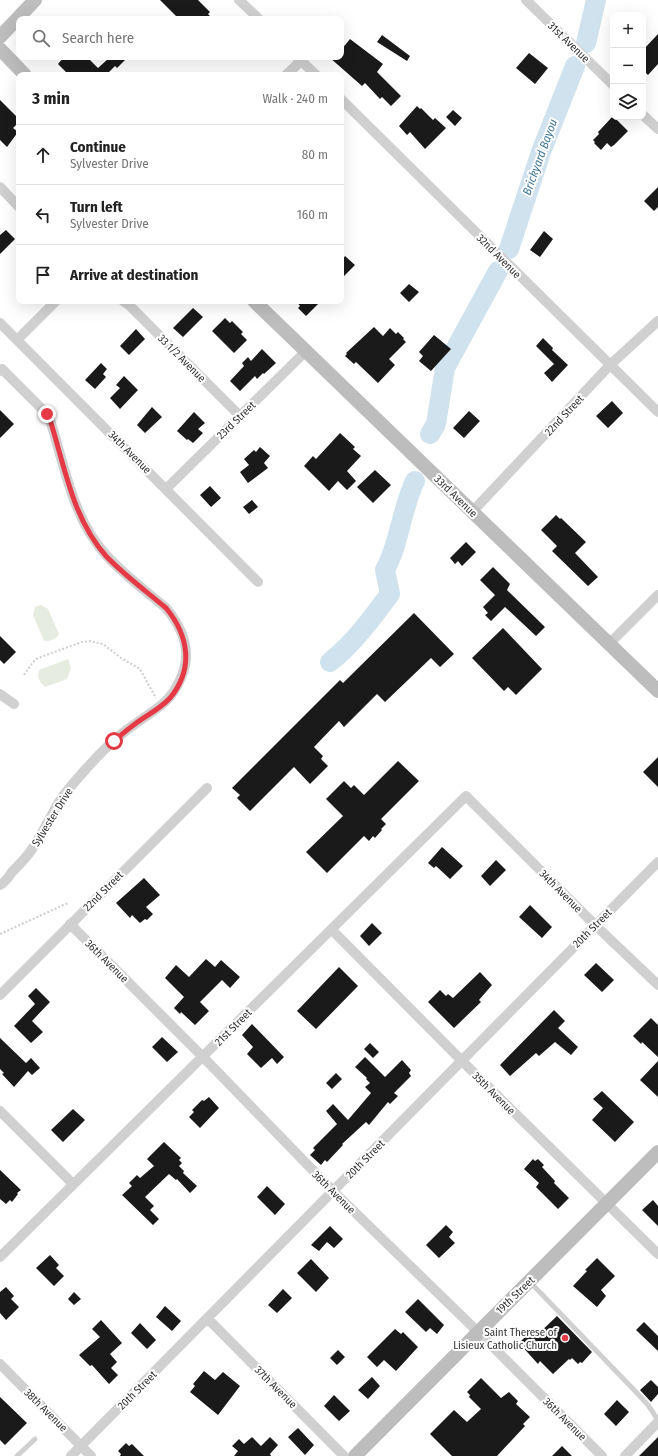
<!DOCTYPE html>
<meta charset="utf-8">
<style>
body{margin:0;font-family:"Fira Sans Condensed",sans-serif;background:#f6f6f6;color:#222}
.controls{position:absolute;right:12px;top:12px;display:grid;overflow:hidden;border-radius:8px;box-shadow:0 4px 16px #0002}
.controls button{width:36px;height:36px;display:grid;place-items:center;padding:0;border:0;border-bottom:1px solid #e0e0e0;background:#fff;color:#222;font:20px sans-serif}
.stop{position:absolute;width:12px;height:12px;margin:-9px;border:3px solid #e63946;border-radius:50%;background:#fff}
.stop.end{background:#e63946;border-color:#fff;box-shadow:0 1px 4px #0008}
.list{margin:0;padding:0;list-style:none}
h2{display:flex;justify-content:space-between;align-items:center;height:52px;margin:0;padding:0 16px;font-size:17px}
h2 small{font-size:13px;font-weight:400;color:#767676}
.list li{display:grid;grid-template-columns:26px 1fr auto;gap:12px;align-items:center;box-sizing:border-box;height:60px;padding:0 16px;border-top:1px solid #e0e0e0}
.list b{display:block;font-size:15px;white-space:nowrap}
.list p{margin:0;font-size:13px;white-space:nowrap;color:#767676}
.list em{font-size:13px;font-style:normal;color:#767676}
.icon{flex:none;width:22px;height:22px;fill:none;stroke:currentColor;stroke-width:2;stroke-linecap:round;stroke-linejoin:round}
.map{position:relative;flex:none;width:658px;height:1456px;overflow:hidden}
.search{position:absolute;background:#fff;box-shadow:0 4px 16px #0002;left:16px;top:16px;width:328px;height:44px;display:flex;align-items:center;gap:10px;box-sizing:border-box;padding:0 14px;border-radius:8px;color:#767676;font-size:15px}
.panel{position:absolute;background:#fff;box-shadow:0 4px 16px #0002;left:16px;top:72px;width:328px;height:232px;border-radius:8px}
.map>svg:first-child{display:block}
</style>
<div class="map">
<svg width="658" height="1456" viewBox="0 0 658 1456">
<rect width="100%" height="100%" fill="#fff"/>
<!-- green -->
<path fill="#e6ecdf" d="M41 605 48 609 59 634C55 640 51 641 44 641L33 615 35 607Z
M68 659 71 668 67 679 45 687C39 682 37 677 39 670Z"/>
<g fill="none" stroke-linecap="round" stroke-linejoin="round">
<!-- river -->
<path stroke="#cfe2ee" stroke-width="20" d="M586 43 596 0
M509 249 541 152 575 66
M430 434 436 424 445 368 498 271
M330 662C354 643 372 618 390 594L385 570C400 542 401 510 415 481"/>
</g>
<!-- building -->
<path fill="#1a1a1a" d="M160 0H198L210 12 208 14 213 19H179Z
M658 34V64L648 75 643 70V50Z
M382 35 410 56 407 61 377 42Z
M350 39 383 64 377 72 401 96 391 106 382 97 380 99 365 83 362 86 329 57H341V50Z
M529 53 548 68 535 84 516 68Z
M64 57H87L98 68 108 59 106 57H128L117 68 115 66 106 75H69L58 64Z
M0 100 19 119V122L13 128 18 132 7 147 0 140Z
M417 106 420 109 421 108 433 120 435 118 446 128 425 149 410 132 407 135 399 126Z
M453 110 462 118 455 126 446 117Z
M613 116 628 131 614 145 611 147 607 143 601 150 594 143 595 142 593 140 599 134 598 132 600 130Z
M658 187V207L654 211 644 201Z
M6 230 15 239 0 254V235Z
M544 231 553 239 540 257 530 250Z
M345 256 355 265 341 279V262Z
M409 284 419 292 409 302 400 293Z
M296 301H321L306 316 298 308 300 306Z
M193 308 203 317 183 337 173 328Z
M225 318 230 323 232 321 243 332 241 334 247 340 234 353 212 331Z
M374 327 383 336 390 328 396 334 398 332 404 338 403 339 406 342 389 359 395 365 378 383 356 362 354 364 345 356 347 354 346 353Z
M136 329 145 339 129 355 120 346Z
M434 335 451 349 431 371 419 361 423 356 419 352Z
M543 338 553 348 552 350 568 365 552 382 544 373 554 364 536 346Z
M262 349 276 363 264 374 263 373 257 379 255 376 240 391 230 381 244 366 242 363 248 357 251 361Z
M101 363 107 369 103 374 106 377 95 389 85 380Z
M124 376 138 390 120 409 110 398 120 388 116 385Z
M612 401 623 413 608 428 596 416Z
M152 407 162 417 145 433 137 425Z
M0 410 14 424 0 438Z
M469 411 480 421 464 438 453 428Z
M194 412 205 423 198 429 203 433 193 443 188 439 187 440 177 431Z
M340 433 355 447 353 449 361 456 347 471 356 481 347 490 338 481 329 491 304 466 313 456 316 459Z
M260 447 270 456 264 463 268 468 248 483 240 472 249 465 244 459 254 450 256 452Z
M375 470 391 485 373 503 357 487Z
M210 486 221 498 211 507 200 495Z
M252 500 258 507 249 514 243 507Z
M556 515 560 519 561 518 586 542 575 553 598 577 588 586 552 551 557 546 541 530Z
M466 542 476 552 462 566 458 561 455 564 450 558Z
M493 567 510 584 507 590 545 627 536 636 505 607 491 621 485 615 488 613 483 607 495 595 480 580Z
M414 613 454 654 440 667 431 658 385 702 377 694 344 727 339 721 314 747 323 756 321 759 328 766 310 784 294 767 250 811 237 798 240 795 232 788 340 680 343 683Z
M503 628 542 669 516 695 508 687 504 691 472 658Z
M0 636 16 652 4 664 0 660Z
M658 757V787L643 772Z
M398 761 419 781 381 819 386 824 381 829 382 830 375 838 373 836 369 841 364 836 327 873 306 852 343 816 326 799 344 781 351 788 354 785 364 795Z
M442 847 463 866 450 879 436 866 434 868 428 863Z
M496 860 506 870 490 886 481 876Z
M144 878 160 895 146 907 153 914 147 920 145 919 140 923 132 915 130 918 116 903Z
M530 905 552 927 542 938 519 917Z
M372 923 382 933 369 946 360 936Z
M206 959 215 967 221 960 240 977 230 988 222 980 200 1002 209 1011 195 1025 181 1012 180 1014 174 1008 184 997 165 978 176 965 189 977Z
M596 963 614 980 602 992 584 975Z
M339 967 358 986 316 1029 297 1011Z
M480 972 492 985 479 1000 481 1002 454 1028 428 1002 440 990 446 996 448 994 453 998Z
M36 988 50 1002 32 1021 43 1032 31 1043 14 1026 35 1004 28 996Z
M554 1010 565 1021 558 1028 578 1047 571 1055 555 1042 539 1056 536 1053 510 1076 500 1065Z
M651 1018 658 1025V1057L642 1042 641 1044 633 1036Z
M252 1024 284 1057 277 1064 272 1058 261 1068 247 1054 253 1047 242 1035Z
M162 1037 178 1052 167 1062 152 1047Z
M0 1038 26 1063 31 1058 40 1068 32 1075 28 1071 14 1087 2 1074 4 1073 0 1069Z
M370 1043 379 1052 373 1058 364 1049Z
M365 1057 385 1077 402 1060 411 1070 409 1073 411 1076 394 1093 398 1096 390 1104 388 1102 369 1125 366 1122 342 1144 343 1145 327 1162 325 1160 321 1165 310 1155 315 1150 313 1148 337 1124 326 1111 333 1104 348 1120 371 1093 365 1087 370 1083 366 1079 367 1078 355 1067Z
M658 1061V1097L640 1080Z
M336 1073 342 1079 332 1089 326 1083Z
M602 1091 634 1122 615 1142 592 1120 603 1108 593 1099Z
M209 1097 219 1108 200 1128 189 1117 194 1112 192 1110 202 1100 204 1101Z
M73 1109 85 1120 63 1142 51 1130Z
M164 1142 181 1158 179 1160 182 1163 179 1166 184 1171 183 1173 197 1186 190 1193 177 1179 176 1180 169 1174 145 1197 154 1206 150 1210 159 1219 153 1225 122 1195 132 1186 129 1183 137 1175 140 1178 154 1166 147 1159Z
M533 1159 535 1161 538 1159 544 1165 542 1167 555 1181 554 1183 569 1198 558 1209 536 1187 539 1183 524 1169Z
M0 1170 21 1190 17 1193 18 1194 12 1202 10 1200 6 1204 0 1199Z
M267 1186 285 1204 275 1215 257 1197Z
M653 1200 658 1206V1226L642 1210Z
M446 1225 453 1232 449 1237 455 1243 439 1258 426 1245Z
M330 1226 343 1239 334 1248 327 1242 319 1251 311 1245Z
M50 1255 59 1265 56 1268 64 1276 54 1286 36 1268Z
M597 1258 615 1276 601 1290 606 1296 597 1307 573 1286 587 1271 585 1270Z
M311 1259 329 1278 316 1292 297 1273Z
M6 1287 14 1296 11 1299 19 1307 6 1320 0 1313V1292Z
M283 1289 292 1298 277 1313 268 1305Z
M74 1292 81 1299 74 1305 68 1299Z
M418 1299 444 1325 437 1334 430 1328 426 1332 405 1312Z
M165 1306 181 1321 172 1331 156 1317Z
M557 1316 592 1352 582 1363 580 1362 578 1364 572 1358 570 1360 569 1359 553 1374 540 1361 538 1364 519 1343 530 1332 531 1333 533 1332 536 1336Z
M101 1320 122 1343 110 1354 117 1362 111 1368 118 1375 109 1384 92 1365 90 1366 79 1355 100 1337 92 1329Z
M644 1322 658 1336V1351L636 1330Z
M140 1323 156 1340 147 1349 131 1333Z
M395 1329 401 1334 403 1332 418 1347 396 1371 384 1360 377 1367 367 1357Z
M338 1350 345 1357 337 1365 330 1358Z
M204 1371 215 1380 223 1372 240 1386 218 1415 190 1392 195 1386 193 1384Z
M372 1377 380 1386 368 1399 358 1390Z
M481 1378 501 1398 509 1392 518 1401 516 1404 530 1417 523 1424 525 1426 497 1456H452L430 1434 454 1410 467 1422 481 1409 469 1397 470 1395 467 1392Z
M651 1380 658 1387V1394L651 1402 640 1390Z
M334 1395 350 1411 339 1421 324 1406Z
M0 1397 27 1423 5 1445 0 1440Z
M617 1400 629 1412 616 1426 604 1414Z
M298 1428 314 1445 305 1455 288 1437Z
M252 1437 261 1446 270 1437 278 1445 270 1454 271 1456H234L238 1451 232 1446 239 1439 244 1444Z
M658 1437V1456H639Z
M126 1443 129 1446 132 1444 144 1456H120L121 1454 118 1451Z
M562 1446 572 1456H552Z"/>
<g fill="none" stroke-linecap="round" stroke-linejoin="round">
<!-- path -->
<path stroke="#cdcdcd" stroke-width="2" stroke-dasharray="2 2" stroke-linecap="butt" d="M24 675 33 662 38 658 82 642 90 641 103 644 121 658 140 669 156 698
M0 934 68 903"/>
<!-- lane -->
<path stroke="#d0d0d0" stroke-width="5" d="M530 1282 637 1393 648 1405 658 1420
M17 1456 35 1439"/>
<!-- street -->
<path stroke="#d0d0d0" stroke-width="10" d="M239 0 259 19
M526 0 613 85
M297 57 316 75
M286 75 301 61
M341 99 658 412
M643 115 658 129
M0 187 19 207
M123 301 130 306 240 416
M0 323 258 582
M17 340 56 301
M0 371 2 369 47 414 51 423C65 468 73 519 106 555 124 575 146 591 166 608 182 627 192 651 182 675 172 702 157 708 135 724 117 736 100 753 86 769 75 781 64 793 56 807 48 822 40 838 30 852 25 859 18 866 12 872 9 877 5 882 0 885
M166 489 306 351
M473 511 610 365 658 321
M610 643 658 595
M0 694 14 704
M70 924 203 1057 333 1191 478 1332 602 1456
M332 930 462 1061 658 1254
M0 995 207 788
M0 1111 73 1184
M0 1257 466 796 595 925 658 985
M208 1319 344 1456
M0 1364 91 1456
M71 1456 658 862
M625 1456 658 1422"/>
<!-- secondary -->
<path stroke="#bdbdbd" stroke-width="14" d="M0 37 35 0
M0 49 25 75
M254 301 658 691
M355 1456 658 1152"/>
</g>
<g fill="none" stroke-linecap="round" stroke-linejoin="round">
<!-- route -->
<path stroke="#e63946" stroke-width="5" d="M47 414 51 423C65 468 73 519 106 556 124 575 146 591 166 608 189 636 194 669 170 698 160 709 147 715 135 724 128 729 121 735 114 741"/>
</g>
<!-- markers -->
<circle fill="#e63946" stroke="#fff" stroke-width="1.5" cx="565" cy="1338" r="4"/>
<g text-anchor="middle" stroke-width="4" stroke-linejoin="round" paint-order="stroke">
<!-- street labels -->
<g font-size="11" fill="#333" stroke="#fff">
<text transform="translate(569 42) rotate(44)" y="4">31st Avenue</text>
<text transform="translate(499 256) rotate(45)" y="4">32nd Avenue</text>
<text transform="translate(182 358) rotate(45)" y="4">33 1/2 Avenue</text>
<text transform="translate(564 415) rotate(-47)" y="4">22nd Street</text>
<text transform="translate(236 420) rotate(-44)" y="4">23rd Street</text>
<text transform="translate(130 452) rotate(45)" y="4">34th Avenue</text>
<text transform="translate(456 496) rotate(44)" y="4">33rd Avenue</text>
<text transform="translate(52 817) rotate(-58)" y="4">Sylvester Drive</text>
<text transform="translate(103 891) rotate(-45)" y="4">22nd Street</text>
<text transform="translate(561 891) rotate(45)" y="4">34th Avenue</text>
<text transform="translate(592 928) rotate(-45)" y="4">20th Street</text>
<text transform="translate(107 961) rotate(45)" y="4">36th Avenue</text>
<text transform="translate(233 1027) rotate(-45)" y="4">21st Street</text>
<text transform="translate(494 1093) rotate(45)" y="4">35th Avenue</text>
<text transform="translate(365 1159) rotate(-45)" y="4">20th Street</text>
<text transform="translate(334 1192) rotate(45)" y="4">36th Avenue</text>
<text transform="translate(515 1295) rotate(-44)" y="4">19th Street</text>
<text transform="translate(276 1387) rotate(45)" y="4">37th Avenue</text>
<text transform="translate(137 1390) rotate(-45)" y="4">20th Street</text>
<text transform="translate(46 1410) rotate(45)" y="4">38th Avenue</text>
<text transform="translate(565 1419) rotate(45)" y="4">36th Avenue</text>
</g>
<!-- poi labels -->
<g font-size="11" fill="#333" stroke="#fff" text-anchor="end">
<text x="557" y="1336">Saint Therese of<tspan x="557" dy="13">Lisieux Catholic Church</tspan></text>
</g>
<!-- water labels -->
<g font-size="12" font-style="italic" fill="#3f7597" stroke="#fff">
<text transform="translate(540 157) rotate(-70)" y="4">Brickyard Bayou</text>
</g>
</g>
</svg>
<div class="controls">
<button>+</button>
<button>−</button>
<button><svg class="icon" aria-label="layers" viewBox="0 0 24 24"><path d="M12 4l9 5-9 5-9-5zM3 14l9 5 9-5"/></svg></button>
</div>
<div class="stop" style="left:114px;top:741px"></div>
<div class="stop end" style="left:47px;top:414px"></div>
<div class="search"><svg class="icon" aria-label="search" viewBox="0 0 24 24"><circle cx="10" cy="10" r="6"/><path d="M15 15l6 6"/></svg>Search here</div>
<section class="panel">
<h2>3 min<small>Walk · 240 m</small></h2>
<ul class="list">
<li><svg class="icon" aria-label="ahead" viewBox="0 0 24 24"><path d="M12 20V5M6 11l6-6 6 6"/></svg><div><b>Continue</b><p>Sylvester Drive</p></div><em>80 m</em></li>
<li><svg class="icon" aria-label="left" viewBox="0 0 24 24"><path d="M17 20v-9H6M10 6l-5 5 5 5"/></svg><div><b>Turn left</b><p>Sylvester Drive</p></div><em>160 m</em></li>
<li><svg class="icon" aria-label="arrive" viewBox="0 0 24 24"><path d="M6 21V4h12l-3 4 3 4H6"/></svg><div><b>Arrive at destination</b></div></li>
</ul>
</section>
</div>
